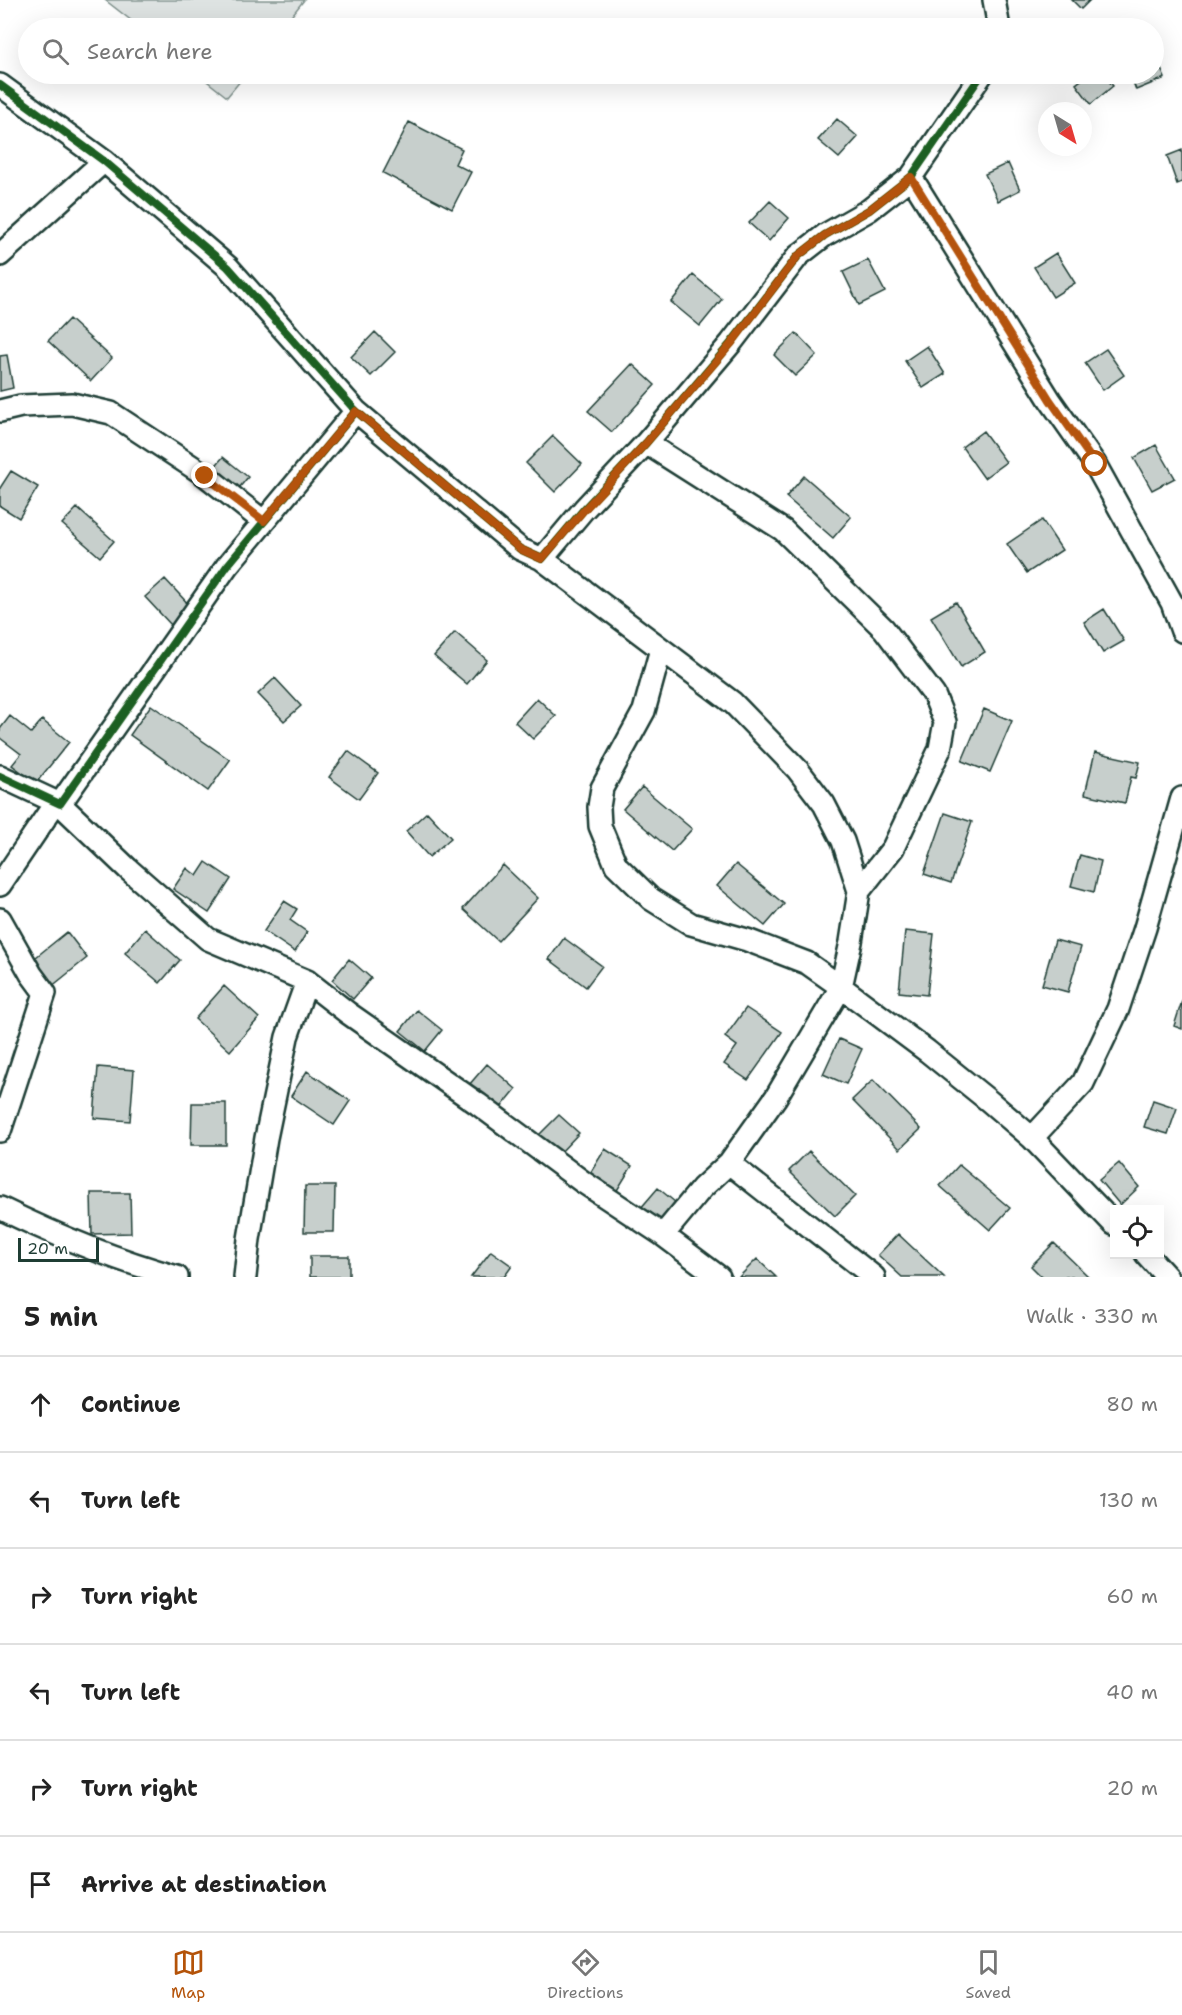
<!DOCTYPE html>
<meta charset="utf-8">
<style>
body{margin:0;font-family:"Shantell Sans",sans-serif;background:#f2f2f2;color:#222}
.controls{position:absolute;right:18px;bottom:18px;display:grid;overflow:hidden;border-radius:0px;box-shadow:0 6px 24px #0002}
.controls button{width:54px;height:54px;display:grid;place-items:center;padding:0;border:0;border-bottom:2px solid #e0e0e0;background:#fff;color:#222;font:30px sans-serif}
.compass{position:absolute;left:1038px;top:102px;width:54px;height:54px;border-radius:50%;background:#fff;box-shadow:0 6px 24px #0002;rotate:143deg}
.scale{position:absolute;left:18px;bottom:15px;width:81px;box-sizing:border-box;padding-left:6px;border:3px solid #1f3d34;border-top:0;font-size:16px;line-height:21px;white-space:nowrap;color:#1f3d34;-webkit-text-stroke:4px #fff;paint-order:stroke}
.stop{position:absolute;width:18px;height:18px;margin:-14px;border:4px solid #b45309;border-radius:50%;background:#fff}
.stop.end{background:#b45309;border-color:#fff;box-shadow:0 2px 6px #0008}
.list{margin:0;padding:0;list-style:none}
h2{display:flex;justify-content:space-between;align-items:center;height:78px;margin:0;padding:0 24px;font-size:26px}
h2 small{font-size:20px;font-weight:400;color:#767676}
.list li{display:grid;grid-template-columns:39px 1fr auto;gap:18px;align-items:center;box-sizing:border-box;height:96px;padding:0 24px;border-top:2px solid #e0e0e0}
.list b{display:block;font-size:22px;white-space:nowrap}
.list em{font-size:20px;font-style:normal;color:#767676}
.icon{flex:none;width:33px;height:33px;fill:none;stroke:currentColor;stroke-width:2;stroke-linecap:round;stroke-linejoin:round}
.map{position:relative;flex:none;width:1182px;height:1277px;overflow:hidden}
.search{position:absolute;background:#fff;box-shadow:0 6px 24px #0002;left:18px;right:18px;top:18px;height:66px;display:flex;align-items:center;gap:15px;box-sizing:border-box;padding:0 21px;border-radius:33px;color:#767676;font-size:22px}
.sheet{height:654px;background:#fff}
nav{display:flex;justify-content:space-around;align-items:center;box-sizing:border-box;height:84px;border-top:2px solid #e0e0e0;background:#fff;font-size:16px;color:#767676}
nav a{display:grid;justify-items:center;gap:3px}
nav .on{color:#b45309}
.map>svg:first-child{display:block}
</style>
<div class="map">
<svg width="1182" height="1277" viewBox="0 0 1182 1277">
<rect width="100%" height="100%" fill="#fff"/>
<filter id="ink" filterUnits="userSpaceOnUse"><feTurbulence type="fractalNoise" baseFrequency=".0167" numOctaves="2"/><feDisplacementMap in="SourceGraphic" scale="12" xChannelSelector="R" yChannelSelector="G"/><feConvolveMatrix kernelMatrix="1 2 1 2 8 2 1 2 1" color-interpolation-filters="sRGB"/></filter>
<g filter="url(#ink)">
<!-- green -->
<path fill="#dee3e2" stroke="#7e908b" stroke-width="1.5" d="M105 0H304L282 28H141Z
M198 74H246L227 97Z"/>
<!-- building -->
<path fill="#c7cfcc" stroke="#1f3d34" stroke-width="1.5" d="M1072 0H1090L1081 9Z
M1154 53 1165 78 1136 90 1130 74H1154Z
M1089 74H1103L1113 86 1091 104 1076 84Z
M837 119 858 137 839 158 818 140Z
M409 122 462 149 455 164 471 172 452 209 383 173Z
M1182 150V182L1177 184 1167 156Z
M1008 163 1020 190 998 201 985 174Z
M770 201 789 218 769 241 749 223Z
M1056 253 1075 283 1053 297 1034 267Z
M868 260 885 292 859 305 843 272Z
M693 275 722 299 700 326 671 302Z
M69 319 112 358 91 381 48 341Z
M375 332 395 352 371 376 351 357Z
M796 333 817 355 795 376 774 355Z
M927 346 945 374 923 388 905 361Z
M1106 349 1124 375 1103 390 1085 363Z
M7 355 13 388 0 391V356Z
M632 364 655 385 612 432 588 411Z
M983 431 1006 462 984 478 962 447Z
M553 436 582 464 555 492 526 463Z
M1156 445 1175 478 1152 490 1134 458Z
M223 457 248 477 226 504 201 483Z
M11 471 38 487 19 518 0 506V488Z
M804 476 851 517 833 538 786 497Z
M77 508 114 541 100 557 62 524Z
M1042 520 1062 550 1027 573 1007 544Z
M165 579 192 608 172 626 145 597Z
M956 602 985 652 961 667 931 617Z
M1104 609 1124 641 1103 653 1084 622Z
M455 632 487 660 467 684 434 656Z
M275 678 301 706 284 721 258 694Z
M537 698 556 716 533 739 515 722Z
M151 705 230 760 208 791 130 735Z
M984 709 1012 721 990 772 962 761Z
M10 716 31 733 42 720 69 742 36 783 12 765 21 754 0 738V729Z
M348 751 378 773 359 799 329 777Z
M1095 752 1140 762 1136 778 1131 777 1125 803 1085 794Z
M642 787 692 829 672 851 623 809Z
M427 812 451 838 429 857 406 831Z
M945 813 972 822 951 883 924 874Z
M1080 855 1101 861 1094 892 1071 886Z
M206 862 231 879 209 913 173 889 187 868 197 876Z
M736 864 784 904 765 926 717 886Z
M503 865 538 898 498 941 463 909Z
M284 901 297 909 290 920 307 932 295 952 264 931Z
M145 929 180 960 160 983 125 953Z
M905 931 934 934 927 995 899 992Z
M67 932 87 958 51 987 31 961Z
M564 938 602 966 586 987 549 959Z
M1055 940 1081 947 1068 992 1042 985Z
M349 959 371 978 353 999 332 980Z
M224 986 259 1018 230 1051 195 1019Z
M1182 1001V1029L1174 1026Z
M746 1008 782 1032 748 1080 724 1064 737 1046 725 1037Z
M417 1010 442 1030 425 1051 400 1031Z
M839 1039 862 1049 846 1084 823 1074Z
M487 1064 516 1089 499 1110 469 1085Z
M98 1067 134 1070 130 1121 94 1118Z
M307 1071 350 1101 334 1125 291 1096Z
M873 1080 921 1129 900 1149 852 1100Z
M1153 1100 1177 1108 1168 1134 1144 1127Z
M192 1103H226V1145H191Z
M559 1115 579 1133 559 1154 539 1135Z
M605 1149 632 1166 616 1192 589 1175Z
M809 1151 855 1196 835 1216 789 1171Z
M1119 1163 1139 1187 1120 1205 1099 1180Z
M959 1165 1010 1208 990 1230 940 1186Z
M305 1186H335L334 1232H304Z
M658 1188 681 1207 664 1229 640 1209Z
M91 1193H130L131 1233 92 1234Z
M898 1234 944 1277H902L878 1255Z
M1054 1243 1089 1277H1042L1031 1266Z
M491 1251 512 1266 504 1277H471Z
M310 1256H349V1277H310Z
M757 1259 776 1277H739Z"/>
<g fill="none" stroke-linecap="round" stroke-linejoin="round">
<defs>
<path id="minor" d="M994 0 999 28
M0 85 104 161 228 267 356 411 227 566 60 804 0 776
M911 177 1050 400 1095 464 1172 603 1182 631
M0 255 104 161
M0 411 21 406 72 404 111 413 205 475 263 521
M356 411 520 549 542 559 584 509 646 443 731 343 798 256 825 235 869 210 911 177 982 74
M646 443 783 530 884 629 934 695 945 722 940 749 893 848 859 891
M542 559 733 703 798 770 824 804 843 841 859 891 851 942 841 987 776 1097 729 1163 702 1188 663 1235
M661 649 644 711 602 788 599 807 600 826 616 865 651 899 691 924 747 940 807 963 841 987 927 1051 989 1101 1032 1138 1114 1224
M60 804 128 869 208 939 307 981 348 1013 478 1104 583 1182 663 1235 719 1277
M0 885 56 802
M0 919 31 974 45 993 0 1131
M1032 1138 1083 1083 1118 1009 1145 928 1182 798
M729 1163 874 1277
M0 1208C57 1236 116 1260 177 1277
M1146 1254 1167 1277
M245 1277 249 1239 266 1138 287 1037 307 981"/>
</defs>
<!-- minor casing -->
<use href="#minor" stroke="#1f3d34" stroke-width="26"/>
<!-- minor -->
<use href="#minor" stroke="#fff" stroke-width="21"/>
<defs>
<path id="cycleway" d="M0 85 104 161 228 267 356 411 227 566 60 804 0 776
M356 411 520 549 542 559 584 509 646 443 731 343 798 256 825 235 869 210 911 177 982 74"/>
</defs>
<!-- cycleway casing -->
<use href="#cycleway" stroke="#fff" stroke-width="11"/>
<!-- cycleway -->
<use href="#cycleway" stroke="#1b5e20" stroke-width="8"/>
</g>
</g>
<g fill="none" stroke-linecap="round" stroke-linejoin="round" filter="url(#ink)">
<!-- route -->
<path stroke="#b45309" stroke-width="8" d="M205 476 264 521 356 411 520 549 542 559 584 510 646 443 731 344 798 256 825 235 869 210 911 177 1050 400 1095 464"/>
</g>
</svg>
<div class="controls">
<button><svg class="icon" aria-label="locate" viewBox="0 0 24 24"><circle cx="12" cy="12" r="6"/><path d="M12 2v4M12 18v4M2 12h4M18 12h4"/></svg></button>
</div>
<svg class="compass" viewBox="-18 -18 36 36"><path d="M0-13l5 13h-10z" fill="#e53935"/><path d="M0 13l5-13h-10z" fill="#767676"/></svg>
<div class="scale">20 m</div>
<div class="stop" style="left:1095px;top:464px"></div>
<div class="stop end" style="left:205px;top:476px"></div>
<div class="search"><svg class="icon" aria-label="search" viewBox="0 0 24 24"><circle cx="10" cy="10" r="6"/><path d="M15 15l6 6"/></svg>Search here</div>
</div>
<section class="sheet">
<h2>5 min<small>Walk · 330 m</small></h2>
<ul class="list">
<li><svg class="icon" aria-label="ahead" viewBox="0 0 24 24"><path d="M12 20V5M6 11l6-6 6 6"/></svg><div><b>Continue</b></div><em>80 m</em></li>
<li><svg class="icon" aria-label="left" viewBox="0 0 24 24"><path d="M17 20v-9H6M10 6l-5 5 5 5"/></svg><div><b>Turn left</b></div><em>130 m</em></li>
<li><svg class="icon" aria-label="right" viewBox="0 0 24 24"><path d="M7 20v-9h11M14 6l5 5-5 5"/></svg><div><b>Turn right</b></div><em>60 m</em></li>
<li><svg class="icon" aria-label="left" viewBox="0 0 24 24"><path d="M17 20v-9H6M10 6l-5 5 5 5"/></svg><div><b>Turn left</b></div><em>40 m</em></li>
<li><svg class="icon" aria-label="right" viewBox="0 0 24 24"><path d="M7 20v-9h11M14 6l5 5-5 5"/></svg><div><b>Turn right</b></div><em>20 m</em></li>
<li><svg class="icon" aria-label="arrive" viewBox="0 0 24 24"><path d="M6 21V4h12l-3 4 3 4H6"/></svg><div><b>Arrive at destination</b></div></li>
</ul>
</section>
<nav>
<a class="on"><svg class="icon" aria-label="map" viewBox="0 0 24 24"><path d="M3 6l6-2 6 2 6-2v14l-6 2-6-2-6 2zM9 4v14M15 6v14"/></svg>Map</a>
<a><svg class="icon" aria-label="directions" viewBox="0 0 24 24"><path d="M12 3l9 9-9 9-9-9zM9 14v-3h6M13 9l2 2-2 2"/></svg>Directions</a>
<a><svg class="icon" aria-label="saved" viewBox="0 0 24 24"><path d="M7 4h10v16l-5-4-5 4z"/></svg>Saved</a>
</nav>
